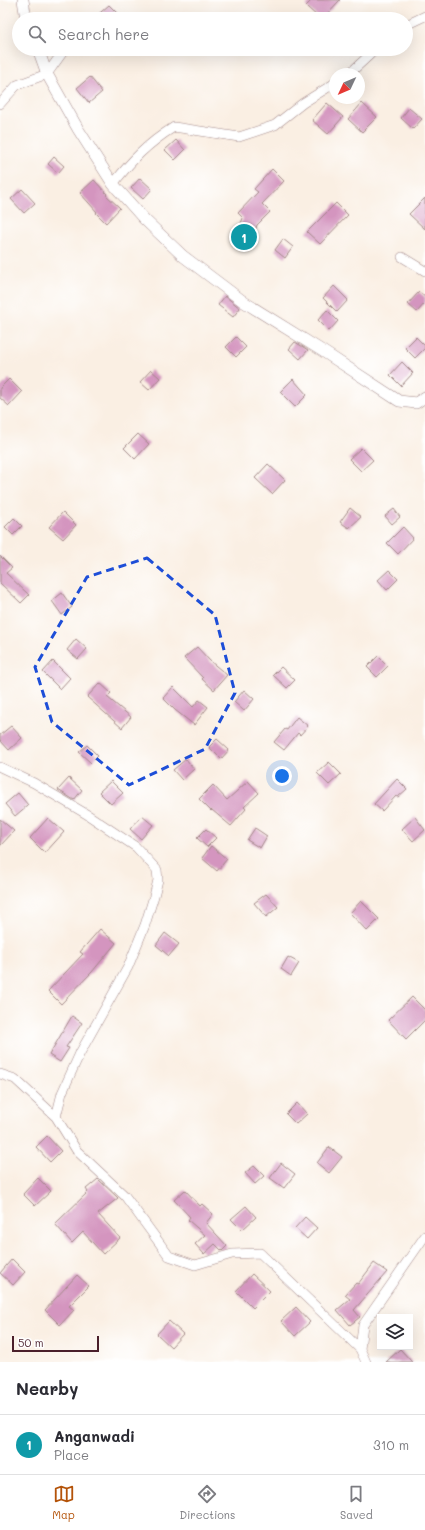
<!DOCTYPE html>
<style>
body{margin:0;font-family:Mali,sans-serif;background:#f7f7f7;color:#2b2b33}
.controls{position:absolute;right:12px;bottom:12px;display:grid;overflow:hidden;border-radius:0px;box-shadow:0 4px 16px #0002}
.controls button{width:36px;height:36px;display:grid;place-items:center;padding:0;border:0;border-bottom:1px solid #e1e1e2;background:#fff;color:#2b2b33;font:20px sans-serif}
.compass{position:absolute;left:329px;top:68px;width:36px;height:36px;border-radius:50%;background:#fff;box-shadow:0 4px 16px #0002;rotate:226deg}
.scale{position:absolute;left:12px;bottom:10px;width:87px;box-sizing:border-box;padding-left:4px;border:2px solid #4a1f2b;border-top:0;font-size:11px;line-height:14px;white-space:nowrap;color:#4a1f2b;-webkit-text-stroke:3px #fff;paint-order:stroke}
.you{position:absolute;left:282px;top:776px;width:14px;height:14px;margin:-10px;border:3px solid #fff;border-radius:50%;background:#1a73e8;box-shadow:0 0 0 6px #1a73e833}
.badge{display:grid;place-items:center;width:26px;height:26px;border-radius:50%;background:#b45309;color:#fff;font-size:13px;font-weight:700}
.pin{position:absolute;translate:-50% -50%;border:2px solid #fff;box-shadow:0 1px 4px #0006}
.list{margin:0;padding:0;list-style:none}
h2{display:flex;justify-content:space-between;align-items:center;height:52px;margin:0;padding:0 16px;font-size:17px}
h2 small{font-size:13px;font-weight:400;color:#7c7c81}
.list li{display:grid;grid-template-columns:26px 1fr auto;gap:12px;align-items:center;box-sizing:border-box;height:60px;padding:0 16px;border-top:1px solid #e1e1e2}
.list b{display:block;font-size:15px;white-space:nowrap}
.list p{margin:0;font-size:13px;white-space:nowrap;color:#7c7c81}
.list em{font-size:13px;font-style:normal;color:#7c7c81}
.icon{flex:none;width:22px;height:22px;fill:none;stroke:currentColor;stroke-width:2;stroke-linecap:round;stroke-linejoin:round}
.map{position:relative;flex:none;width:425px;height:1362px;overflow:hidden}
.search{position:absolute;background:#fff;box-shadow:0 4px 16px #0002;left:12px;right:12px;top:12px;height:44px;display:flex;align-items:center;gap:10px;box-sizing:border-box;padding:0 14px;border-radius:22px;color:#7c7c81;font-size:15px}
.sheet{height:112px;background:#fff}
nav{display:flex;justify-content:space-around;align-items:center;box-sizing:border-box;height:56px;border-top:1px solid #e1e1e2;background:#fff;font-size:11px;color:#7c7c81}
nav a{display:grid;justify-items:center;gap:2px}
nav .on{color:#b45309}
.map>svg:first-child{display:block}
</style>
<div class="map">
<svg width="425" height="1362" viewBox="0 0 425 1362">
<rect width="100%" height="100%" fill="#fff"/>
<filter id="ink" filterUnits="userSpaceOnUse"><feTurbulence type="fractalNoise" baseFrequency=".025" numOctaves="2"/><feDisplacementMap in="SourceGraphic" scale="8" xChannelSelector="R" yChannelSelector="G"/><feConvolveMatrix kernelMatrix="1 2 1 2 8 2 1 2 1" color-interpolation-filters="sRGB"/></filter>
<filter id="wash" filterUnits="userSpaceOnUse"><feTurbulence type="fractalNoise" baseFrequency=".012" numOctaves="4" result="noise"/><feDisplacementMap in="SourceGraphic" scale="16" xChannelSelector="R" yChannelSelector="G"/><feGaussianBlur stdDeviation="0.9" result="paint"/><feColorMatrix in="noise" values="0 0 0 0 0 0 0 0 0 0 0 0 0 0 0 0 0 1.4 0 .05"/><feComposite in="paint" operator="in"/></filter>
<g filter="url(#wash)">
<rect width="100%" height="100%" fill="#faefe3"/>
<g id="blocks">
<!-- building -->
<path fill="#d495bf" d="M312 0H340L322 19H320L306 6Z
M109 5 117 13 111 19H93Z
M90 77 102 92 89 103 77 88Z
M327 103 343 117 328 134 312 120Z
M362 103 377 117 362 132 348 119Z
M409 108 422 119 413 129 401 118Z
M176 140 185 150 175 160 165 150Z
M54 157 64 166 58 173 48 164Z
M272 169 284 181 262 204 270 212 257 225 248 250 233 245 243 218 238 213 258 192 254 189Z
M140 178 152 189 143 199 131 188Z
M94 180 107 194 106 195 120 208 106 223 96 213 97 212 80 193Z
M22 189 35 203 24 213 11 199Z
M425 198V229L409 214Z
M336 203 348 215 320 244 307 232Z
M283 239 293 247 285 258 275 250Z
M334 286 348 300 337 312 323 298Z
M419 292 425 297V303L417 312 408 304Z
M225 296 240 308 233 317 218 305Z
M327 310 338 321 329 331 318 320Z
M236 337 246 347 236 357 226 347Z
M416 337 425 346V348L415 358 405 348Z
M295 342 308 350 300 359 289 349Z
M402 362 413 373 401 386 390 375Z
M151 370 160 378 149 390 140 382Z
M9 379 22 392 9 406 0 398V388Z
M293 379 307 395 295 407 280 392Z
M138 434 149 444 135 459 124 448Z
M361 448 373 460 361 471 349 459Z
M268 464 285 480 272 494 255 478Z
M350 508 361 517 349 528 340 522Z
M394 509 400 517 392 524 385 516Z
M63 512 76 525 63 539 49 527Z
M14 518 22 526 13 535 5 527Z
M403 527 413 538 398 554 387 543Z
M0 556 12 568 6 573 29 595 21 603 0 583Z
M389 570 398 579 387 590 378 580Z
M62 593 72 607 62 615 52 601Z
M76 639 87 649 78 659 67 650Z
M197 647 210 661 227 675 214 690 202 679 203 678 184 658Z
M378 656 388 666 377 677 367 667Z
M53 661 70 678 60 689 43 672Z
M281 667 295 680 287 688 273 675Z
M100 683 111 693 107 697 131 717 122 728 87 697Z
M173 687 193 707 199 700 208 707 194 725 175 710 163 698Z
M244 690 254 699 244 711 234 702Z
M297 717 308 726 300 735 298 733 284 750 274 742 285 729 287 730Z
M11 726 22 738 9 750 0 740V735Z
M217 739 229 750 221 759 209 747Z
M87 745 98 756 91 763 79 752Z
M186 759 194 769 182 780 173 770Z
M329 762 341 774 329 785 317 773Z
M69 778 82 790 74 800 58 790Z
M397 779 407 789 398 797 396 796 382 811 374 804Z
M111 781 123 793 111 804 99 792Z
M248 781 259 793 244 807 246 809 231 826 212 810 211 811 199 799 213 785 227 800Z
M18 793 28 805 15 816 5 804Z
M142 816 153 825 141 839 130 829Z
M415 817 425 830 413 841 402 829Z
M48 818 64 832 45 853 30 838Z
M0 819 14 831 0 846Z
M255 828 267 836 260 848 247 840Z
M206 829 216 838 207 847 197 838Z
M211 846 227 859 217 871 202 858Z
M266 894 278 907 266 917 254 903Z
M361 901 379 919 367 931 350 913Z
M100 929 116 943 92 972 61 1004 48 991 83 954 80 952Z
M165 933 179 944 169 956 156 945Z
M288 957 299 963 291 976 281 969Z
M412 997 425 1010V1020L406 1039 388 1020Z
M72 1016 82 1023 66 1047 69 1048 60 1062 49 1055Z
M297 1103 307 1114 296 1124 286 1114Z
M47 1136 61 1151 50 1162 36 1147Z
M329 1147 342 1157 329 1173 317 1163Z
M281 1163 295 1174 284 1188 270 1178Z
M254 1166 264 1176 255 1184 245 1173Z
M38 1178 51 1191 35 1206 23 1194Z
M98 1179 118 1198 98 1214 120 1238 103 1254 83 1232 72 1243 55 1224 88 1192 86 1189Z
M185 1190 200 1206 202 1204 213 1214 206 1223 227 1246 222 1251 215 1244 204 1254 195 1244 205 1235 188 1220 190 1217 174 1200Z
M246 1206 256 1217 242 1230 231 1219Z
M305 1217 317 1228 307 1239 295 1228Z
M12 1259 25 1272 13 1285 0 1273Z
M374 1263 387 1272 354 1310 360 1317 350 1325 337 1310 350 1299 345 1295 356 1283 358 1284Z
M252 1274 270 1291 253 1308 236 1291Z
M77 1275 89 1286 69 1306 74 1310 60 1325 45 1310Z
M296 1307 310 1322 295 1336 281 1321Z
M169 1321 183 1334 171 1347 157 1334Z
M400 1349 412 1362H386Z"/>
</g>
</g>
<g filter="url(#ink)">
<use href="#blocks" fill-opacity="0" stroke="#a28787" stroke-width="1"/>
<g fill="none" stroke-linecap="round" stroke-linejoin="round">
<defs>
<path id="minor" d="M406 25 425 16
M349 74 376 49
M0 104 17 85 47 74 65 49
M113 184C132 160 147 144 174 127L239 137 275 125 303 103 335 83
M402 257 425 271
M0 767 34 783 88 815 136 847 157 870 158 880 154 896 145 925 128 967 80 1053 62 1093 56 1117
M0 1074 15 1079 56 1117 77 1151 125 1196 169 1256 195 1265 232 1254 260 1253 360 1349 366 1362
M360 1349 363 1325 425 1236"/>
<path id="tertiary" d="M23 0 26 19
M38 49 47 74 78 129 113 184 144 219 183 256 244 302 321 350 399 401 416 403 425 397"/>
</defs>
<!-- minor casing -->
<use href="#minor" stroke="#a28787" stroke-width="10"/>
<!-- tertiary casing -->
<use href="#tertiary" stroke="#a28787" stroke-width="12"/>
<!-- minor -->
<use href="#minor" stroke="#fff" stroke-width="9"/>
<!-- tertiary -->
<use href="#tertiary" stroke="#fff" stroke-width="11"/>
</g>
</g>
<!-- marked area -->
<path fill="none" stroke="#1d4ed8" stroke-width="3" stroke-dasharray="8 5" stroke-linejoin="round" d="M147 558 215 615 235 693 205 749 129 785 52 722 35 667 87 577Z"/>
</svg>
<div class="controls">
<button><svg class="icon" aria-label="layers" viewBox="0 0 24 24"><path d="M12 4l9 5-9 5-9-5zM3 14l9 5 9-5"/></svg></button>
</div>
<svg class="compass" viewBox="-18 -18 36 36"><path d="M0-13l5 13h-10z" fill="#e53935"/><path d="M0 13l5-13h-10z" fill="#7c7c81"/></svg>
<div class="scale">50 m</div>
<div class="you"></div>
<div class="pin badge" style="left:244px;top:237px;background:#0f9aa8">1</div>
<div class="search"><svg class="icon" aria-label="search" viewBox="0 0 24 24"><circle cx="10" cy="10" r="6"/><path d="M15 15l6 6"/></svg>Search here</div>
</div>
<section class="sheet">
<h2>Nearby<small></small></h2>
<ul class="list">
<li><span class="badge" style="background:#0f9aa8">1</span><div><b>Anganwadi</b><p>Place</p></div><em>310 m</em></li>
</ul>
</section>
<nav>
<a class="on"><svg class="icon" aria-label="map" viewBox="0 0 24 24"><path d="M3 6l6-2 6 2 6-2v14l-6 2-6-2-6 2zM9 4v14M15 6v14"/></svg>Map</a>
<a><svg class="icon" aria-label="directions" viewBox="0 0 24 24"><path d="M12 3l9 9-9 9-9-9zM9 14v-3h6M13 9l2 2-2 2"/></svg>Directions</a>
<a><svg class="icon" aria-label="saved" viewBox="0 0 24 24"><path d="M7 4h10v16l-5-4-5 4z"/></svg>Saved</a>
</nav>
